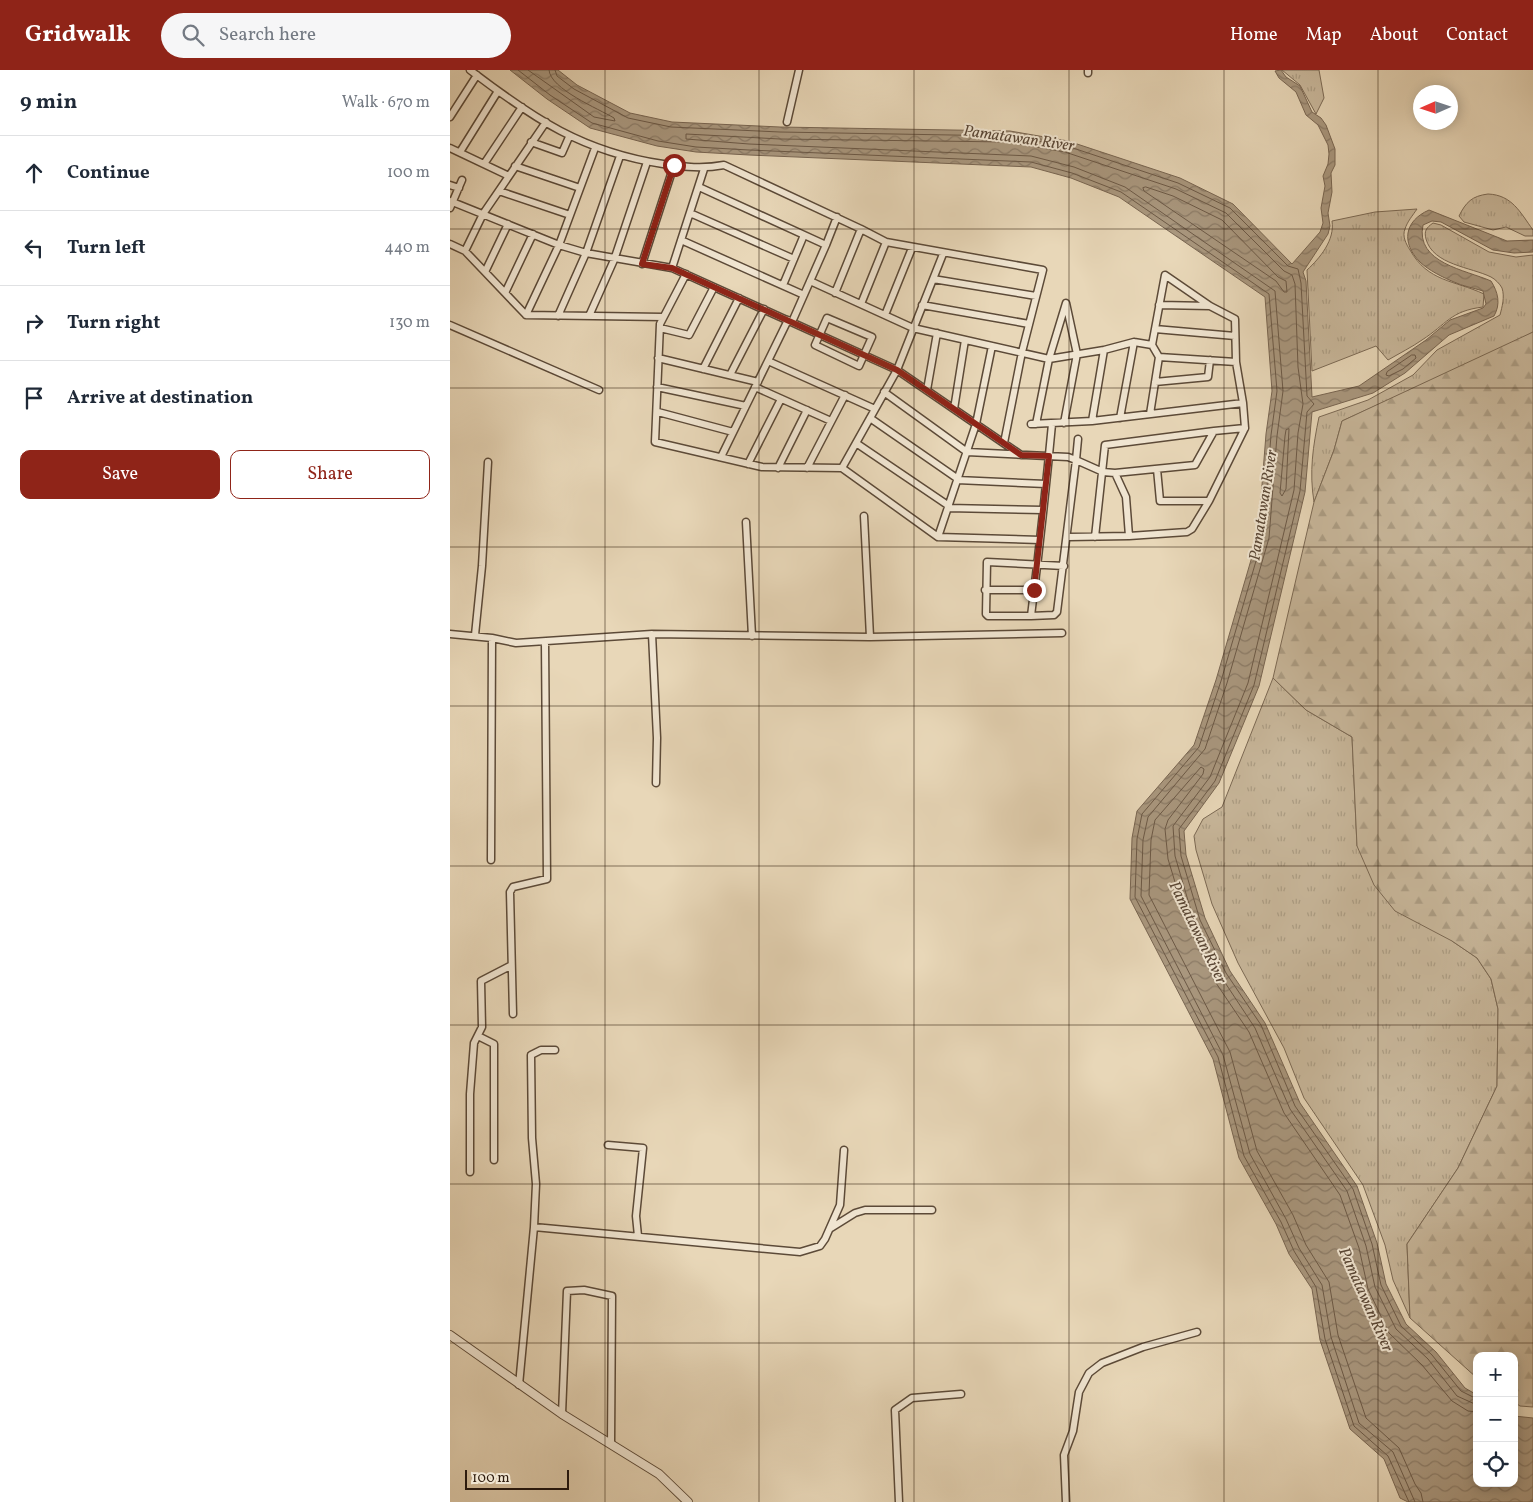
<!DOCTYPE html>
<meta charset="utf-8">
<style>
body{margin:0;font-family:Vollkorn,serif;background:#f6f6f7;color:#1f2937}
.controls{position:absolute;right:15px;bottom:15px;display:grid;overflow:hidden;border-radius:10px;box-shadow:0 2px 12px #0003}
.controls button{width:45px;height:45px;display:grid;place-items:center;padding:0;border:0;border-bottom:1px solid #e0e1e3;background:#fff;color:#1f2937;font:25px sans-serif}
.compass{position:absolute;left:963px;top:15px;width:45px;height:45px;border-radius:50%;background:#fff;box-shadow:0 2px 12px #0003;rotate:267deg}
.scale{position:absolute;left:15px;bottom:12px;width:104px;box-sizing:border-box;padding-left:5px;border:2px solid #2e1b0d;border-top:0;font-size:14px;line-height:18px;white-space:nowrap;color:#2e1b0d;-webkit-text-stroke:4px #f0e5d1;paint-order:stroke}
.stop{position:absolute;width:15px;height:15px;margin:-11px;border:4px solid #8f2418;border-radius:50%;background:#fff}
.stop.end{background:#8f2418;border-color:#fff;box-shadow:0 1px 5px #0008}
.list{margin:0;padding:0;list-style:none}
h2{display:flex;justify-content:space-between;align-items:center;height:65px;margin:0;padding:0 20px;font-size:21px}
h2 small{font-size:16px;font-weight:400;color:#747a83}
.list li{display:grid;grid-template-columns:32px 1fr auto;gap:15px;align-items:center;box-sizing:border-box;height:75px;padding:0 20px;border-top:1px solid #e0e1e3}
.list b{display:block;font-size:19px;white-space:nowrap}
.list em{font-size:16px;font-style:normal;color:#747a83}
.actions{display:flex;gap:10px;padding:15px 20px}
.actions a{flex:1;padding:11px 0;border:1px solid #8f2418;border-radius:10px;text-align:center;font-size:18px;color:#8f2418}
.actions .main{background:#8f2418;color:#fff}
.icon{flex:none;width:28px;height:28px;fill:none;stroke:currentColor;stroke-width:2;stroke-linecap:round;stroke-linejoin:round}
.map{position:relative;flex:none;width:1083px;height:1432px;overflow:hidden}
header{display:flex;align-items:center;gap:30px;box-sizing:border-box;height:70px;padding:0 25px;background:#8f2418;color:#fff}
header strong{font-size:24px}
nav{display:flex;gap:28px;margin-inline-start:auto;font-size:18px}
.search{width:350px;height:45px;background:#f6f6f7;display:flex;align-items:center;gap:12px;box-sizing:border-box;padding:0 18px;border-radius:28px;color:#747a83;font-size:19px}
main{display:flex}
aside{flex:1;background:#fff}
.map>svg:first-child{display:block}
</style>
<header>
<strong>Gridwalk</strong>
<div class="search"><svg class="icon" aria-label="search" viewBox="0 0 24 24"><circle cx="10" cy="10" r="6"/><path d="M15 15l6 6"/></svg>Search here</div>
<nav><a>Home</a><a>Map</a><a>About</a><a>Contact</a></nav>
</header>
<main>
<aside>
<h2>9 min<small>Walk · 670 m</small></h2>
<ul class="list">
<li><svg class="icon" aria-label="ahead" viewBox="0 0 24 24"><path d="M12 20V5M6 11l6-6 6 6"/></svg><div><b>Continue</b></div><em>100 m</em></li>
<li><svg class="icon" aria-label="left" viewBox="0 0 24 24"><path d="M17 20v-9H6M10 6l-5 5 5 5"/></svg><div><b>Turn left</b></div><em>440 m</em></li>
<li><svg class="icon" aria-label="right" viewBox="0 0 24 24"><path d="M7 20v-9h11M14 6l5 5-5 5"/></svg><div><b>Turn right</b></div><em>130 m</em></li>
<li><svg class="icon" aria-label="arrive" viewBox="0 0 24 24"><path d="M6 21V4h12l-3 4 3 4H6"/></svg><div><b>Arrive at destination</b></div></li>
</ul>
<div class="actions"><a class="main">Save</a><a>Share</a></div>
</aside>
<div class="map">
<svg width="1083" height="1432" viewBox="0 0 1083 1432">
<defs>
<pattern id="grass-tufts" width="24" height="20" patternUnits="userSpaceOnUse" patternTransform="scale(1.25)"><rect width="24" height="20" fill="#c8b79b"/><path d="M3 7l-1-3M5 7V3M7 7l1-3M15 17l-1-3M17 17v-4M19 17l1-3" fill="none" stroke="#ac9d84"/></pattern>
<pattern id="forest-firs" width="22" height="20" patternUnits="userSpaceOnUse" patternTransform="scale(1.25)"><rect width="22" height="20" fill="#c8b79b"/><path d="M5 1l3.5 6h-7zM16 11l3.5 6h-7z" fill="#ac9d84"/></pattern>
<pattern id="water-waves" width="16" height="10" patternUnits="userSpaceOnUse" patternTransform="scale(1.25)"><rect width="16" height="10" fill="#a9977e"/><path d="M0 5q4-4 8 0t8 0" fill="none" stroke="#8a7a66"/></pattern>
</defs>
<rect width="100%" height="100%" fill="#e8d7b8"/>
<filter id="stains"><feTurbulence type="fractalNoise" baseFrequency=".004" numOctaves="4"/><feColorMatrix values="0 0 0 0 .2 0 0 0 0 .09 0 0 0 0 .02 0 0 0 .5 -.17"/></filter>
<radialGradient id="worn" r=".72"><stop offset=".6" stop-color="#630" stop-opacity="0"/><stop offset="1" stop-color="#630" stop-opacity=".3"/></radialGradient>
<!-- grass -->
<path fill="url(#grass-tufts)" stroke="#7b6954" d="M832 0H869L874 28 866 44 850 15Z
M1038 124C1062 125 1070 142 1083 160V166H1075L1056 157 1043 160 1014 152 1009 146C1016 132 1022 126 1038 124Z
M967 139C963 145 957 152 955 159 952 166 956 174 960 180 978 212 1004 210 1034 224L1033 237C1000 241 997 254 972 270 962 277 950 283 938 290L926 276 862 301 857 200C870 188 885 170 882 151L925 142Z
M983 153 991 155 1039 182 1066 187 1083 185V262L1063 273 892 351 884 380 864 432C859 402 863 376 869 347L918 330 963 305 987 280 1050 245C1052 237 1055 227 1052 218 1050 214 1045 209 1041 207 1021 197 983 195 976 169 974 161 976 158 983 153Z
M823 608 856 640 902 667 907 776 1002 871 1027 888 1041 909 1048 939 1047 1016 1008 1098 957 1174 960 1248 943 1210 935 1175 913 1115 854 1028 834 978 788 893 762 834 746 780 744 766 753 749 772 737Z"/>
<!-- forest -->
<path fill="url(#forest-firs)" stroke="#7b6954" d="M1083 262V1337L1070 1336 1064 1332V1286H1027V1308L960 1248 957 1174 1008 1098 1047 1016 1048 939 1041 909 1027 888 1002 871 945 841 924 815 907 776 902 667 856 640 823 608 864 432 884 380 892 351Z"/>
<!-- water -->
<path fill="url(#water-waves)" stroke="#786551" d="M60 0H108L127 15 180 43 222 52 330 57 560 61 618 71 730 108 783 134 842 194 870 162 873 153 871 138 875 116 873 106 878 94 879 84 878 75 868 55 856 45 846 22 829 8 825 1 831 0 836 7 850 16 862 42 871 48 876 55 885 79V95L881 103 882 122 878 143 880 156 878 164 853 202 856 211 862 327 909 316 976 270 1000 250 1033 238 1036 234 1033 221C1024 218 1012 216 1004 212 994 208 978 200 970 192 951 173 954 151 979 140L1057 171 1083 170V182L1064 183 1043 180 991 152 982 151 973 155C965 193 1016 200 1041 211 1048 222 1051 234 1044 246L999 265 955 303 923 323 862 342 855 422 809 616 769 713 734 761 736 785 755 848 780 901 815 953 850 1033 907 1116 927 1173 936 1214 956 1254 986 1282 1015 1318 1027 1325V1413H1064V1346L1083 1348V1432H958L950 1428 934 1389 900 1359 870 1270 862 1219 839 1184 826 1154 789 1088 763 989 680 829 682 768 687 741 744 675 766 610 808 466 816 364 822 321 815 227 669 127 621 108 581 97 299 85 246 82 207 76 140 58 97 29Z"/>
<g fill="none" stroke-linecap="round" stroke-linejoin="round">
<!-- shore -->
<path stroke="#6c5946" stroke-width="1" d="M68 0 100 25 142 53 208 71 246 77 299 80 581 92 622 103 671 122 819 224 827 321 821 365 813 467 771 611 749 677 692 744 687 769 685 827 768 987 794 1086 831 1152 844 1181 866 1217 875 1269 904 1356 938 1386 959 1432
M78 0 144 47 165 51 164 48C149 39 100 19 99 0
M105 0 107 6 124 19 178 48 221 57 330 62 559 66 617 76 728 113 780 138 838 196 848 199 851 213 857 326 864 334 857 342 850 421 804 615 765 711 729 759 731 786 750 850 776 903 811 955 845 1036 903 1119 922 1174 931 1215 951 1256 982 1285 1011 1321 1027 1329
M696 117 723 126 772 150 828 207 836 211 837 222H834L826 211 694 121 693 118Z
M962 285H965L966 288 953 299 939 306 936 305 937 302Z
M839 359 836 419 832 426 830 423 835 366 836 360Z
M965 1432 943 1382 909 1353 881 1267 872 1215 849 1178 836 1149 800 1084 773 985 691 826 693 770 698 747 755 679 777 613 819 468 827 366 833 321 825 221 675 117 624 97 581 86 299 74 236 69V64L330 69 558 72 615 82 726 119 776 143 834 201 842 205 845 214 848 297 853 334 848 363 844 420 798 613 760 707 723 756 725 786 744 851 770 905 805 958 840 1039 897 1121 916 1176 925 1217 946 1259 978 1289 1007 1326 1027 1335
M973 1432 971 1423 965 1414 949 1378 916 1348 888 1265 879 1212 856 1175 843 1145 807 1081 780 982 699 825 701 770 705 750 751 697 754 699 753 704 718 750 715 759 718 789 738 855 764 910 799 962 834 1043 890 1125 909 1178 918 1219 939 1263 972 1295 1002 1331 1018 1341 1027 1342"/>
<defs>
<path id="minor" d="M20 0C84 49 133 82 213 94 235 97 253 99 274 95L411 159
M638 3V0
M0 47 27 5
M337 52 349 0
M81 72 112 83 119 67
M0 78 59 106
M10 82 48 21
M34 94 72 37
M65 96 130 118
M0 115 9 118
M249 117 376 175 342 252
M49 121 120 145
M0 131 109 175 136 183 222 198 447 300 571 385
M0 138 12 110
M240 143 344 189
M231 170 354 225
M0 174 15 181 33 144 96 52
M376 175 387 147
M15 181 76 245 109 175 145 78
M192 194 224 95
M222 198 254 99
M35 202 58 154
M236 204 210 254 205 372 312 397 392 398 488 467 526 354 542 276
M483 209 586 226
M360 211 463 258 599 289 654 280 684 272 702 275 709 287 700 344
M333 215 354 165
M55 223 83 164
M385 223 411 159 436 172 593 200 572 282 554 373
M411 234 436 172
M472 235 579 254
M709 235 760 236
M76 245 213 247
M435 245 462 178
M108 246 136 183 170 86
M139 246 164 190 197 92
M377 248 422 267 409 296 365 275Z
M0 255 149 320
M210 258 239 265 264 217
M705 259 785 266
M702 275 715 205 760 236 785 249 786 292 793 333
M709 287 786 292
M208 288 308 312
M318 291 425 339
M253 299 289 228
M280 305 314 239
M705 312 758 307 760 290
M207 317 296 336
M305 317 381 351
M477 320 487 263
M434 322 517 382 618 387 626 390 628 369
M504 339 515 270
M208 342 283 362
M420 348 508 409
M670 348 684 272
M642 351 654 280
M581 354 642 351 793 333 795 358
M586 354 599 289 616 233 627 284 614 353
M602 354C596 418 589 482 581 546H538L536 544 537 492 614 496
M406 373 499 436
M271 387 338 250
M298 394 331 329
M328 398 357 340
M357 398 395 325
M392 398 447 300 493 184
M707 399 710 431H759L795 358 764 361
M507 410 596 414
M498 438 593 440
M414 446 420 567
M296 452 302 566
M679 466 737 462 742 459 759 431
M488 467 590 470
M645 467 655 375 764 361 745 395 665 403
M535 520H584
M581 546 604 545 607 542 626 390 653 402 665 403 676 427 679 466 618 467
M0 564 42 568 66 573 202 564 420 567 612 563
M202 564 207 668 206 713
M25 565 32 496 38 392
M41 790 42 568
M63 944 60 822 63 817 97 809 95 572
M28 966 44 974V1090
M158 1075 193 1078 186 1146 188 1166
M20 1102V1024L24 973 32 957 31 911 60 896
M84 1157 86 1114 82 1068 81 985 91 980H105
M381 1158 405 1143 415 1140H482
M69 1315 84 1157 350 1182 370 1176 375 1169 390 1135 394 1080
M112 1344 117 1221 134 1220 162 1226 161 1374
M449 1432 445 1340 462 1328 511 1324
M616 1432 614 1385 623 1361 629 1322 639 1303 652 1293 693 1277 747 1262"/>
<path id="tertiary" d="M0 1265 112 1344 209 1404 238 1432"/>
</defs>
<!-- minor casing -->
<use href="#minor" stroke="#5c4a38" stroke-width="9"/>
<!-- tertiary casing -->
<use href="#tertiary" stroke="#5c4a38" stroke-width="10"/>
<!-- minor -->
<use href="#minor" stroke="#f0e5d1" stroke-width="6"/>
<!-- tertiary -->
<use href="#tertiary" stroke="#f0e5d1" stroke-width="8"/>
</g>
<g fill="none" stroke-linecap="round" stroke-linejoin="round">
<!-- route -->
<path stroke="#8f2418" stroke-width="6" d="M224 95 192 194 222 198 447 300 571 385 599 386 584 520"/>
</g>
<!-- grid -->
<path fill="none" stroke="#2e1b0d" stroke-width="1" stroke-opacity="0.55" d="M155 0V1432M309 0V1432M464 0V1432M619 0V1432M774 0V1432M928 0V1432M0 159H1083M0 318H1083M0 477H1083M0 636H1083M0 796H1083M0 955H1083M0 1114H1083M0 1273H1083"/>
<g text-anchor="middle" stroke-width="4" stroke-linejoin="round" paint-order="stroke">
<!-- water labels -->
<g font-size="16" font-style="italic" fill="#594635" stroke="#f0e5d1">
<text transform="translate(569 67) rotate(8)" y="6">Pamatawan River</text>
<text transform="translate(812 435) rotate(-81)" y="6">Pamatawan River</text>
<text transform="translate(749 862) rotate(64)" y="6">Pamatawan River</text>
<text transform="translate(917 1229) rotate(66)" y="6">Pamatawan River</text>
</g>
</g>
<rect width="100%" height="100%" filter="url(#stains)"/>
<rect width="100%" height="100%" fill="url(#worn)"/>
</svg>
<div class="controls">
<button>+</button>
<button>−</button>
<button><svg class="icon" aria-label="locate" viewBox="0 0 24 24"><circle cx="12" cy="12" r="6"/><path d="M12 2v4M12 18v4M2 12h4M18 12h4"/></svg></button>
</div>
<svg class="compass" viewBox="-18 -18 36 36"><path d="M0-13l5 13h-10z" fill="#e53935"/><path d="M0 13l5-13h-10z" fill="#747a83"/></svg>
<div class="scale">100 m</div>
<div class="stop" style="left:224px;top:95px"></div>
<div class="stop end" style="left:584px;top:520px"></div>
</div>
</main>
